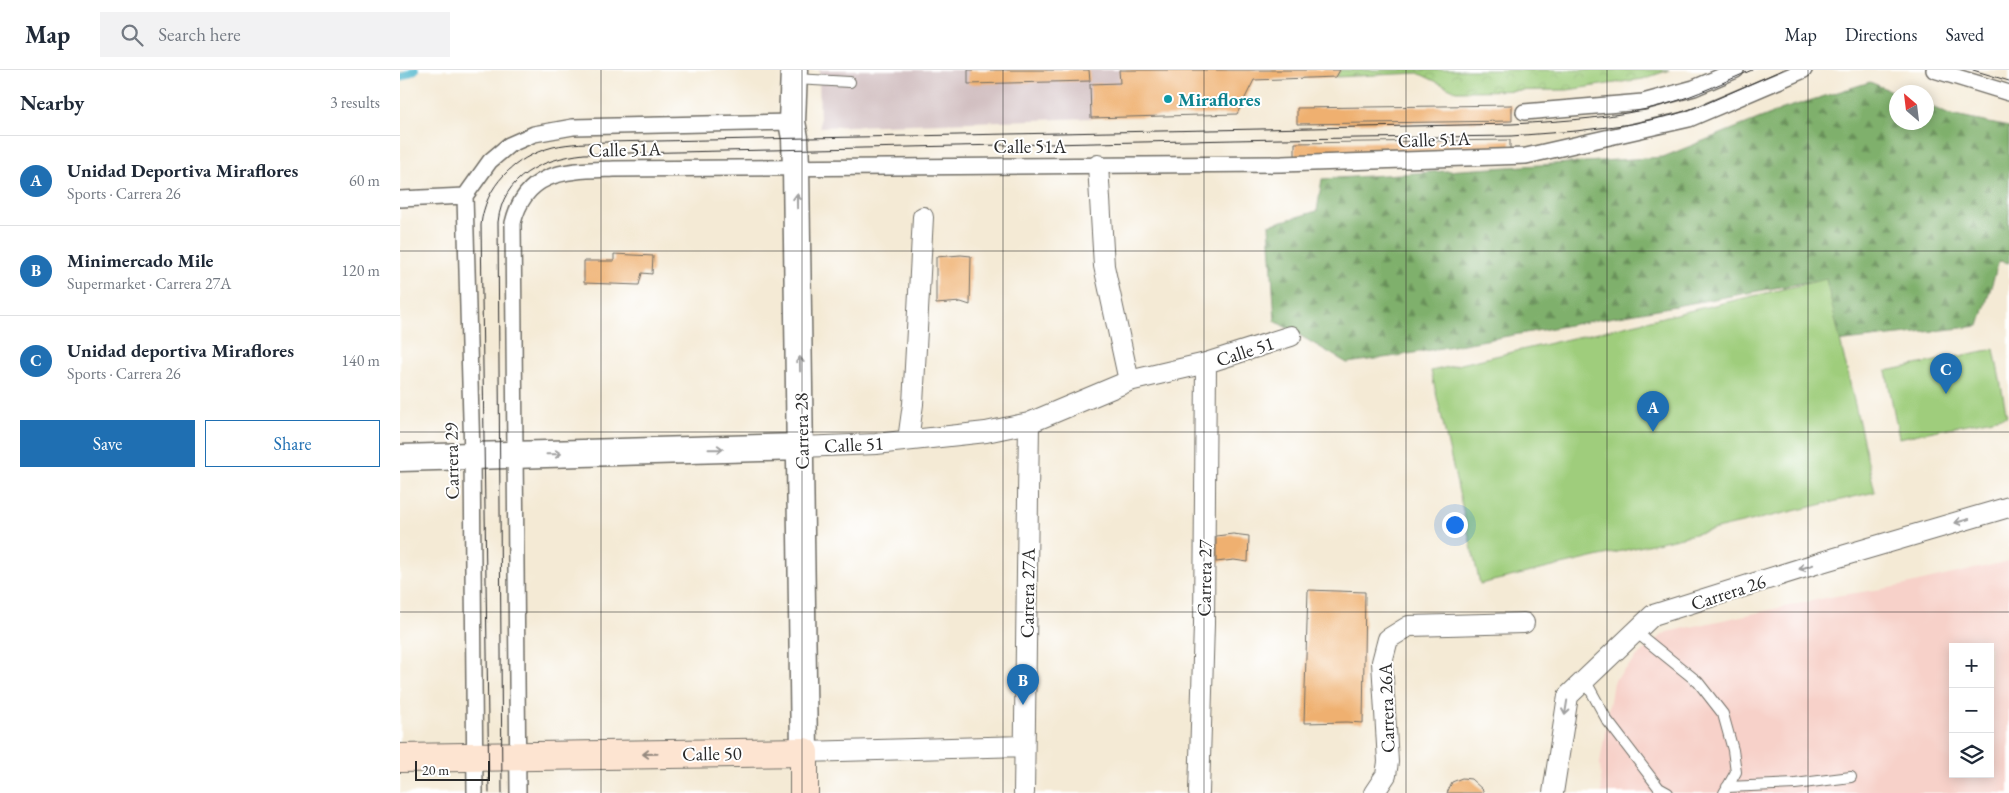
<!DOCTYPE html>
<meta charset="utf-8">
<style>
body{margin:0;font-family:"EB Garamond",serif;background:#f2f2f3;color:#1f2937}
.controls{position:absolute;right:15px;bottom:15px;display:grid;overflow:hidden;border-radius:0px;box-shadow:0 2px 12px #0003}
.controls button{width:45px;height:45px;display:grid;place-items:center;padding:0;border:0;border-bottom:1px solid #e0e1e3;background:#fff;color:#1f2937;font:25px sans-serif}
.compass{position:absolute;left:1489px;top:15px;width:45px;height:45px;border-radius:50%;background:#fff;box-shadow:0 2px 12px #0003;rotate:332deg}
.scale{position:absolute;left:15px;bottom:12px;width:75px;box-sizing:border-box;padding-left:5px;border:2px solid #2b2b2b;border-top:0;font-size:14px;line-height:18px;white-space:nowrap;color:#2b2b2b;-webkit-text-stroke:4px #fff;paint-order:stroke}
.you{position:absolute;left:1054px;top:454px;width:18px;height:18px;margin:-12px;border:4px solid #fff;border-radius:50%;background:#1a73e8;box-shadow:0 0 0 8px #1a73e833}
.badge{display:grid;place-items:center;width:32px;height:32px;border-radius:50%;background:#1f6fb2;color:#fff;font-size:16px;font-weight:700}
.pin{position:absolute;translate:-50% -41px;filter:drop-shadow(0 1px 2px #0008)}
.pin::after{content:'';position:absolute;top:26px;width:18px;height:15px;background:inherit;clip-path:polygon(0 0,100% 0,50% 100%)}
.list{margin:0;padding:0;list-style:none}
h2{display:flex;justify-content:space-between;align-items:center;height:65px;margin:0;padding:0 20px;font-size:21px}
h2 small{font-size:16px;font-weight:400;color:#747a83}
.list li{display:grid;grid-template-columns:32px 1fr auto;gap:15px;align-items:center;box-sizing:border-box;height:90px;padding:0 20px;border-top:1px solid #e0e1e3}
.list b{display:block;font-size:19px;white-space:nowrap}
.list p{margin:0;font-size:16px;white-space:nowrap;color:#747a83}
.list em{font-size:16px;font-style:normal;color:#747a83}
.actions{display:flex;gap:10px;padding:15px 20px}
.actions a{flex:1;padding:11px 0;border:1px solid #1f6fb2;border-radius:0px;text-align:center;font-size:18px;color:#1f6fb2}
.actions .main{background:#1f6fb2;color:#fff}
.icon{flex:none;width:28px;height:28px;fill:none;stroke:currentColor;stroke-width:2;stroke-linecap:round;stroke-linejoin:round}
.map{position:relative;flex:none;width:1609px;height:723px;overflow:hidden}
header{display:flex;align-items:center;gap:30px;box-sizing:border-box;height:70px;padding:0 25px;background:#fff;border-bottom:1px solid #e0e1e3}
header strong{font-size:24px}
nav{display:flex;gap:28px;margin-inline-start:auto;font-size:18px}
.search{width:350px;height:45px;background:#f2f2f3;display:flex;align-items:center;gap:12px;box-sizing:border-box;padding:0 18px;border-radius:0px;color:#747a83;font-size:19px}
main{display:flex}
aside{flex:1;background:#fff}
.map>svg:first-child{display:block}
</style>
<header>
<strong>Map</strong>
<div class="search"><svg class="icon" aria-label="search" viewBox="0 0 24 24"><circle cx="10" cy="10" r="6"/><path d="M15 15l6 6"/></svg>Search here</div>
<nav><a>Map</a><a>Directions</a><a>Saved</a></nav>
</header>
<main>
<aside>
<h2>Nearby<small>3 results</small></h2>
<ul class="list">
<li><span class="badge">A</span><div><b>Unidad Deportiva Miraflores</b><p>Sports · Carrera 26</p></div><em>60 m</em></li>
<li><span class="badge">B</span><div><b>Minimercado Mile</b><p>Supermarket · Carrera 27A</p></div><em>120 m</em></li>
<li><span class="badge">C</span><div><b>Unidad deportiva Miraflores</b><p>Sports · Carrera 26</p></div><em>140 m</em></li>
</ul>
<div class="actions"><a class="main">Save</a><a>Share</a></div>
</aside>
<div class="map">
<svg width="1609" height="723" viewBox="0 0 1609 723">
<defs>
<pattern id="forest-firs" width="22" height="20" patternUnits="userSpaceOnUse" patternTransform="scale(1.25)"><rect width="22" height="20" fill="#7fb06c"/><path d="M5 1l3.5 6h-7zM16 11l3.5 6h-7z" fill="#688f59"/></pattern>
<pattern id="park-crowns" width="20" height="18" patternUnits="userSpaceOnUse" patternTransform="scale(1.25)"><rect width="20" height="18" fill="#9fcd7c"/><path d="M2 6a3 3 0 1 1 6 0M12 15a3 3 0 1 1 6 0" fill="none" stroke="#89b06b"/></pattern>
</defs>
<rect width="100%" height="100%" fill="#fff"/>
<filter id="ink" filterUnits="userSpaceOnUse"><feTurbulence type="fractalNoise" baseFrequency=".02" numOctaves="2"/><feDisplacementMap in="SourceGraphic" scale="10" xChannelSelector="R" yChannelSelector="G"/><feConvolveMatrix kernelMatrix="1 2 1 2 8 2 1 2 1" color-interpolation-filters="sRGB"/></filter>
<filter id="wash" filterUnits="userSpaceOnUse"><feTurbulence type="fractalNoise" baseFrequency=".0096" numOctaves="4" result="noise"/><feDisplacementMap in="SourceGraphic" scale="20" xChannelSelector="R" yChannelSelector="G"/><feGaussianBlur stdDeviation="1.12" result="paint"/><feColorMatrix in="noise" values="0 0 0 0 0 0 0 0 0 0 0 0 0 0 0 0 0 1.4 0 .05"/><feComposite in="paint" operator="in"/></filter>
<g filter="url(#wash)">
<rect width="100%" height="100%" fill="#f4ead5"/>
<!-- built -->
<path fill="#f7d1c9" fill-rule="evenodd" d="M1609 491V723H1202L1200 693 1213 612 1250 574 1267 562 1430 527 1501 516ZM1553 577H1590V704H1553Z"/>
<!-- railway -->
<path fill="#d2bfc1" d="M419 0H719L720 13 690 14 691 48 420 57Z"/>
<!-- forest -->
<path fill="url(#forest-firs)" stroke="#556e4c" d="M1470 12 1496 23V52H1526L1527 35 1550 45 1609 57V193L1599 191 1579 256 1436 272 1425 209 997 286 947 293 875 251 869 155 917 141 922 109 1263 87 1383 39Z"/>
<!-- park -->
<path fill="url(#park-crowns)" stroke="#657c54" d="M940 0H1269L1243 9 1167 20 1056 21 1018 3 936 7Z"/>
<!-- pitch -->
<path fill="#9fcd7c" stroke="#657c54" d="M1426 209 1475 422 1080 514 1031 301Z
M1594 279 1607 346 1499 368 1486 301Z"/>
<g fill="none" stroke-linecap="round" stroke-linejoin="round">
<!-- stream -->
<path stroke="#4eb6cc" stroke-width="8" d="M0 8 15 0"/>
</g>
<g id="blocks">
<!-- building -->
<path fill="#efb070" d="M568 0H689L690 11 568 14Z
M719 0H940L936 7 854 10 837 44 691 48 690 14 720 13Z
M1112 35V51L897 54V38Z
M1110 70V86L895 89V73Z
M214 184 253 186 252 204 242 203 239 215 184 213V191H214Z
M561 185 571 186 570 235 561 232 536 234V187Z
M833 464 849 466 848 492 834 490 816 492V466Z
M908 520 965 522 963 653 947 652 904 653Z
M1062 708 1071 709 1083 720V723H1047L1052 712Z"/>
</g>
</g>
<g filter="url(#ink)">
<use href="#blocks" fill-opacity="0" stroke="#716e66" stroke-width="1"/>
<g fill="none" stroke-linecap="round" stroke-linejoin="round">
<defs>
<path id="service" d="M395 9 450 12
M1236 562 1298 612 1323 644 1333 680 1336 702 1324 723
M1185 610 1207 650 1259 718 1268 723
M1327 717 1395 714 1451 707"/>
<path id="pedestrian" d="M1534 0 1609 23
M1124 42 1243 32 1294 18 1336 0
M0 129 65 126
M75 723 72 386 65 126 90 91 109 75 134 64 173 57 392 52
M118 723 113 153C126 99 168 101 214 99L882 94 1126 86 1289 49 1404 0"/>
<path id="minor" d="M698 95 704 196 729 311
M508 370 513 334 523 147
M401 377 476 374 586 362 629 353 729 311 806 293 891 266
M404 682 624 676
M624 723 629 353
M799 723 804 554 806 293
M974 723 986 705 988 692 982 592 988 569 1009 556 1124 553
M1153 723 1168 626 1253 545 1425 491 1609 437"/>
<path id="tertiary" d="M394 0 392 52 395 68 396 98 404 682
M0 388 401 377"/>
<path id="secondary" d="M0 688 404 682V723"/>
</defs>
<!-- service casing -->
<use href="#service" stroke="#716e66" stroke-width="12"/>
<!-- pedestrian casing -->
<use href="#pedestrian" stroke="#716e66" stroke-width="18"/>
<!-- minor casing -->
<use href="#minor" stroke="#716e66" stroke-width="22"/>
<!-- tertiary casing -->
<use href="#tertiary" stroke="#716e66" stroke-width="29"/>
<!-- secondary casing -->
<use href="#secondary" stroke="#716e66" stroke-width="30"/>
<!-- service -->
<use href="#service" stroke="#fff" stroke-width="10"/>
<!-- pedestrian -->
<use href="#pedestrian" stroke="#fff" stroke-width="15"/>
<!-- minor -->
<use href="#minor" stroke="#fff" stroke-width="20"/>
<!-- tertiary -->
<use href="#tertiary" stroke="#fff" stroke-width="26"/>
<!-- secondary -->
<use href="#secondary" stroke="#fde4d1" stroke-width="28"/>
<!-- tram -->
<path stroke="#2b2b2b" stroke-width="1" d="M1573 0 1609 11
M89 723 81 155C85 116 114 87 153 77 170 73 189 73 207 72L1112 54C1164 51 1217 48 1267 34 1297 25 1324 12 1352 0
M102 723 98 152C103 106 142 89 184 84L881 69 1111 66 1176 61 1231 54 1273 45 1305 34 1382 0"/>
</g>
<!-- one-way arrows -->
<defs><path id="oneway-shaft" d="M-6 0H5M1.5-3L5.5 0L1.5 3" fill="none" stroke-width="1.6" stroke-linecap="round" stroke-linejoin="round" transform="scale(1.25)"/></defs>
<g stroke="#a0a0a0">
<use href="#oneway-shaft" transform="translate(397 131) rotate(-91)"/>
<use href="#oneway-shaft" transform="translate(400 294) rotate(-91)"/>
<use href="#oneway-shaft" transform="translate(316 379) rotate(-1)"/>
<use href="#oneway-shaft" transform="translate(154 384) rotate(-1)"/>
<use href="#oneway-shaft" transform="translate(1562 451) rotate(164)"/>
<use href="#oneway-shaft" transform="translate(1406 497) rotate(162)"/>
<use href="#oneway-shaft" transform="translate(1166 638) rotate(99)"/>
</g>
<use stroke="#94887e" href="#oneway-shaft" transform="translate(250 684) rotate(179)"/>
</g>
<!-- grid -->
<path fill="none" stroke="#2b2b2b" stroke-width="1" stroke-opacity="0.55" d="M201 0V723M402 0V723M603 0V723M804 0V723M1006 0V723M1207 0V723M1408 0V723M0 181H1609M0 362H1609M0 542H1609"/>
<!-- markers -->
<circle fill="#0f9aa8" stroke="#fff" stroke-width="2" cx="768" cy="29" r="5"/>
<g text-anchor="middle" stroke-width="4" stroke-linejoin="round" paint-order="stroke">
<!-- culture labels -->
<g font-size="19" font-weight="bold" fill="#0d838f" stroke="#fff" text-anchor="start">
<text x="778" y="36">Miraflores</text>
</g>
<!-- street labels -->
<g font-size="19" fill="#2b2b2b" stroke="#fff">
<text transform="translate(1034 69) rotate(-2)" y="7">Calle 51A</text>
<text x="630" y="83">Calle 51A</text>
<text transform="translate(225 79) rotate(-1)" y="7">Calle 51A</text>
<text transform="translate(845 281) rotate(-18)" y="7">Calle 51</text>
<text transform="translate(401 361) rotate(-91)" y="7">Carrera 28</text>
<text transform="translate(454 374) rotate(-3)" y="7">Calle 51</text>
<text transform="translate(51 391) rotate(-91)" y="7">Carrera 29</text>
<text transform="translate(804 508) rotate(-89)" y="7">Carrera 27</text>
<text transform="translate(1328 522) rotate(-18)" y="7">Carrera 26</text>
<text transform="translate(627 523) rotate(-89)" y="7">Carrera 27A</text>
<text transform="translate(986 638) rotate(-92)" y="7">Carrera 26A</text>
<text transform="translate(312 683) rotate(-1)" y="7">Calle 50</text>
</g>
</g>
</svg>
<div class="controls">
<button>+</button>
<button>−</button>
<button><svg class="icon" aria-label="layers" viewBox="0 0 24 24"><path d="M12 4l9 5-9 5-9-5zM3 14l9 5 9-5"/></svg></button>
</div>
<svg class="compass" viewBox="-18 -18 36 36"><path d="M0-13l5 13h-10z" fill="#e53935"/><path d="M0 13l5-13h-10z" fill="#747a83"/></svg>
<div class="scale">20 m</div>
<div class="you"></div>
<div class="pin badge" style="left:1253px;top:362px">A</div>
<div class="pin badge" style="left:623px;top:635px">B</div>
<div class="pin badge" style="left:1546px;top:324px">C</div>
</div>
</main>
